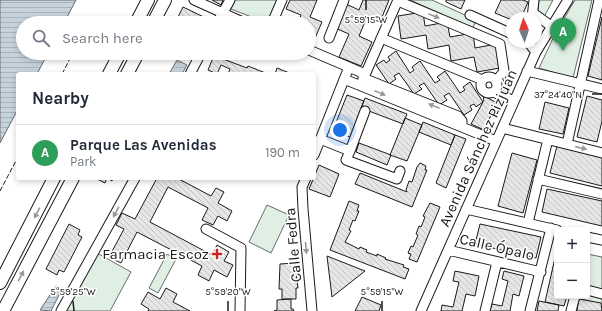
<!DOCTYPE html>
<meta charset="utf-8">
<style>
body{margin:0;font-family:Karla,sans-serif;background:#f6f6f7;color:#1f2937}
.controls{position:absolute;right:12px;bottom:12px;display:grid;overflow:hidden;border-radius:4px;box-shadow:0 2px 6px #0003}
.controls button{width:36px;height:36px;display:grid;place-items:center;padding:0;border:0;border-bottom:1px solid #e0e1e3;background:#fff;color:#1f2937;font:20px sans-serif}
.compass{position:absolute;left:506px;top:12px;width:36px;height:36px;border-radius:50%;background:#fff;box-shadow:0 2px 6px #0003;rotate:357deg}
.you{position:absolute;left:340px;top:130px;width:14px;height:14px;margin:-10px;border:3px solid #fff;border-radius:50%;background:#1a73e8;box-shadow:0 0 0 6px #1a73e833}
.badge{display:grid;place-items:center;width:26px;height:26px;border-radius:50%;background:#c62828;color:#fff;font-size:13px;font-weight:700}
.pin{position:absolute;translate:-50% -33px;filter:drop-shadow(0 1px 2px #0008)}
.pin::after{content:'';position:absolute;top:21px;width:14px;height:12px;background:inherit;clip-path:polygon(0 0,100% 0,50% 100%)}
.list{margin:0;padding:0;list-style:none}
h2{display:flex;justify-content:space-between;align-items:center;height:52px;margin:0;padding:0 16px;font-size:17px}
h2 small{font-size:13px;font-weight:400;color:#747a83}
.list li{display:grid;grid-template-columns:26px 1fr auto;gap:12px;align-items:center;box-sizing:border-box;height:56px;padding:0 16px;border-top:1px solid #e0e1e3}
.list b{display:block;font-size:15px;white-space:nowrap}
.list p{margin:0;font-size:13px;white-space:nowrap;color:#747a83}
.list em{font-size:13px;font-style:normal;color:#747a83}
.icon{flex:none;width:22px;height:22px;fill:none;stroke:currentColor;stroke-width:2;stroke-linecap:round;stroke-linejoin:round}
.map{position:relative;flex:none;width:602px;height:311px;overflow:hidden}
.search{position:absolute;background:#fff;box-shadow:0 2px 6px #0003;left:16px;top:16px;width:300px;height:44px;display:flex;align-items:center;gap:10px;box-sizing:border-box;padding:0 14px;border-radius:22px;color:#747a83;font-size:15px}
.panel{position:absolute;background:#fff;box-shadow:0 2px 6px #0003;left:16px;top:72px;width:300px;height:108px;border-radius:4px}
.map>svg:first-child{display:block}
</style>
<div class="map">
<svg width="602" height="311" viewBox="0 0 602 311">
<defs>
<pattern id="water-rules" width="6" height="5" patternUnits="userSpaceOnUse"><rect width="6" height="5" fill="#c6d2dc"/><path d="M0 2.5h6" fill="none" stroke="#aab4bc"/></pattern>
<pattern id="building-back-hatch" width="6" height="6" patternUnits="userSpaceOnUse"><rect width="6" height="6" fill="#e6e6e6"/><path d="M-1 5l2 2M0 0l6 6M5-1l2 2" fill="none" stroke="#c5c5c5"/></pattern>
</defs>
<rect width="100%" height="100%" fill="#fff"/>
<!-- green -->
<path fill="#e0efe3" stroke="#6a6a6a" d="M235 0H277L267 23 231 9Z
M410 0H432L476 20 473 28Z
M539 0H553L544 17 538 12Z
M575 0H592L573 78 539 68 555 34Z
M267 205 289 215 271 253 249 242Z
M97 253 131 272 110 311H66Z
M167 254 176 259 158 293 149 288Z
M587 254 602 257V304L567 296H587Z"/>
<!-- water -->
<path fill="url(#water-rules)" stroke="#6a6a6a" d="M0 0H76L64 23H23V53H48L37 74H18V109L0 143Z
M177 60 187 65 182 74H169Z
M56 286 62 289 51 311 40 310Z"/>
<!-- building -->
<path fill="url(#building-back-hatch)" stroke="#1a1a1a" d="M212 0H223L221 5Z
M290 0H317L310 17 322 22 312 45 309 44V23H298L301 15 286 9Z
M363 0H389L380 22 367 17 359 36 372 42 361 66 339 57 349 34 335 28 346 4 359 10Z
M446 0H465L461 9 446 2Z
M501 0H523L528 2 521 18H512V20L495 13Z
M183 7 212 21 211 23H175Z
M423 12 425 26 447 22 450 37 473 33 475 48 496 44 500 68 477 72 474 57 451 61 449 45 428 49 426 35 401 39 398 16Z
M602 17V80L588 76Z
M396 51 410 73 414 70 412 67 420 61 435 83 440 80 437 77 445 71 460 93 465 90 463 87 470 82 483 102 476 107 474 104 470 106 472 110 464 115 449 93 444 96 447 100 439 105 424 83 419 86 422 89 414 94 399 73 394 76 396 79 389 84 376 65 384 60 386 63 390 60 388 57Z
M215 53 225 55 223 59 247 68 248 66 268 74H228L230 69 221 65 217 74 208 70Z
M277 68 292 74H275Z
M347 95 364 101 350 137 333 130Z
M484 96 501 105 497 114 493 111 484 130 471 124 483 102Z
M587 96 602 100V121L597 142 577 137Z
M365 98 407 114 403 124 361 108Z
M545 102 569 108 563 134 539 129Z
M405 118 422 125 407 161 390 155Z
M423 122 455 135 451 145 419 132Z
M455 135 466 139 446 188 436 183Z
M359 143 391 155 387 165 356 152Z
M557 146 602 157V186L550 173Z
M512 153 537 160 523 213 498 206Z
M420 163 426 166 425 170H427L412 207 355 184 360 173 407 192 406 190 409 181 412 182 417 167Z
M319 165 339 174 330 197 309 189Z
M95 178H113L112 181 107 178 105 183Z
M157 178H177L211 196 216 188 224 192 218 203 232 211 227 221 218 216 213 225 202 220 208 208 168 187 150 222 212 255 217 245 229 252 224 261 233 265 227 277 214 270 209 281 198 275 202 266 137 232 121 263 109 257 124 229 116 225 122 213 135 219Z
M547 189 602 201V226L542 212Z
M349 201 359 205 357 211H359L355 221 353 220 349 230 351 231 345 242 359 249 360 247 367 250 366 252 377 256V254L386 258 385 259 404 265 403 267 409 269 405 279 330 250Z
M430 203 440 207 417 262 409 259 411 254 408 253 411 246 413 247 418 235 416 234 419 226 421 227 425 217 423 216Z
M69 224 80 230 78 235 82 237 64 272 59 270 57 275 46 269Z
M480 224 541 237 536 258 475 244Z
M557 249V296H567L564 306 545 302Z
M327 256 365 271 332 297Z
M295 263 298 288H296V299H282V289H279L280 264Z
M455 271 479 276 475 296 466 294 462 311H441L442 305 453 307 459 282 453 281Z
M504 271 524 276 519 296 513 294 510 311H490L492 304 502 306 508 281 502 279Z
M166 288 177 294 173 302 190 311H148L149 309 141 304 148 292 160 299Z
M362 297 381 305 379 311H355Z
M291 299V309H293L294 311H274L277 310V300Z
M579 299 601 303 602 311H575L577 310Z
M539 301 559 305 558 311H537Z"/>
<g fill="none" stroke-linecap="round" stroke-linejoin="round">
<defs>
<path id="minor" d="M194 0 245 23
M398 1 500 44 504 71 496 82
M533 13 551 26
M470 15 512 34
M532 18 534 0
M217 23 230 0
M272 23 282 0
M329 38 344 0
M381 38 478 78
M528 42 536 52
M309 50 365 74
M527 71 602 89
M190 74 201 53
M481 85a8 8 0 1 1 16 0a8 8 0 1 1-16 0Z
M363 78 458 116 462 121V127
M344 79 496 141
M361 84 398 0
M493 92 514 101
M502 128 602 153
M320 139 350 151 346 160 397 179 400 171
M567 144 599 0
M350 151 365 111
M314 155 349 67
M306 178 302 187 303 209 312 311
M538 179 602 194
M466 209 557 230
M528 223 548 139
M206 229 241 248 240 311
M587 237 602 240
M448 250 541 272
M587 290 602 294
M61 311 135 178
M421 311 536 52 568 0
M485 311 497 262
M530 311 551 228
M571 311 575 296"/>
<path id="major" d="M136 23 148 0
M153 23 165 0
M109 74 120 53
M127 74 138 53
M0 283 54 178
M3 311 73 178"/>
</defs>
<!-- minor casing -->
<use href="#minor" stroke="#1a1a1a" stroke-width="11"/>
<!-- major casing -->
<use href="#major" stroke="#1a1a1a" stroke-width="14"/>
<!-- minor -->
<use href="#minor" stroke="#fff" stroke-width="9"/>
<!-- major -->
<use href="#major" stroke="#fff" stroke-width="12"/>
<!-- fence -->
<path stroke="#1a1a1a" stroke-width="1" stroke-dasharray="5 2" stroke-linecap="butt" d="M89 23 92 18
M62 74 73 53
M0 191 18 157"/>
</g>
<!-- one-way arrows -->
<defs><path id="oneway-solid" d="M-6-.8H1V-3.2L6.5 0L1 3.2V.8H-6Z"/></defs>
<g fill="#989898">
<use href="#oneway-solid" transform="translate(434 16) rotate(23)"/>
<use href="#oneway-solid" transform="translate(380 93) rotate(22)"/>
<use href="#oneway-solid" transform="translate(434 106) rotate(-158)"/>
<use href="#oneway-solid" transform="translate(581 148) rotate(13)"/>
<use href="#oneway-solid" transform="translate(116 212) rotate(119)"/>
<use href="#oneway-solid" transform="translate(37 213) rotate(117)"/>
<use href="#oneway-solid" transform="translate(306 248) rotate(85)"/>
<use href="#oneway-solid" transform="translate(21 276) rotate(-62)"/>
</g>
<!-- ticks -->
<path fill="none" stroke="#1a1a1a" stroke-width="1.5" d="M366 0V10M592 94H602M73 301 74 311M228 301V311M382 301V311"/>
<!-- markers -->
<path fill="#c62828" stroke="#fff" stroke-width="1.5" d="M215 248h4v4h4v4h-4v4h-4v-4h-4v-4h4z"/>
<g text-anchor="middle" stroke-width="3" stroke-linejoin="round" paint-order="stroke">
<!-- street labels -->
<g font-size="15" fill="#1a1a1a" stroke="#fff">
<text transform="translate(478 148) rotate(-66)" y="5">Avenida Sánchez Pizjuán</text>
<text transform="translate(293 245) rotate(-95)" y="5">Calle Fedra</text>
<text transform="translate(497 247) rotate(13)" y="5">Calle Ópalo</text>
</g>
<!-- poi labels -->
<g font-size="15" fill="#1a1a1a" stroke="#fff" text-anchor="end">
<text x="209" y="259">Farmacia Escoz</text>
</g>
</g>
<g font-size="10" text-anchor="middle" fill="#1a1a1a" stroke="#fff" stroke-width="3" stroke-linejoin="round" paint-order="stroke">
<text x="366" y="23">5°59'15"W</text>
<text x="558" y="98">37°24'40"N</text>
<text x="73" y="295">5°59'25"W</text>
<text x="228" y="295">5°59'20"W</text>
<text x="382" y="295">5°59'15"W</text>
</g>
</svg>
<div class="controls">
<button>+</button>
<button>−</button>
</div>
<svg class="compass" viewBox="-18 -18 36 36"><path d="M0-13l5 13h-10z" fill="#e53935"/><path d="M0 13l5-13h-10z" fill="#747a83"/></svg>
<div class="you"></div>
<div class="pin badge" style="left:563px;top:51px;background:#2e9e5b">A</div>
<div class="search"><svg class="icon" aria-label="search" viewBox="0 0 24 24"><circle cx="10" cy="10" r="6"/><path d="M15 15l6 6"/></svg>Search here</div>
<section class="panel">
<h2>Nearby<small></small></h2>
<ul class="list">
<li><span class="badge" style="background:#2e9e5b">A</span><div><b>Parque Las Avenidas</b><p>Park</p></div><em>190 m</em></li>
</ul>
</section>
</div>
